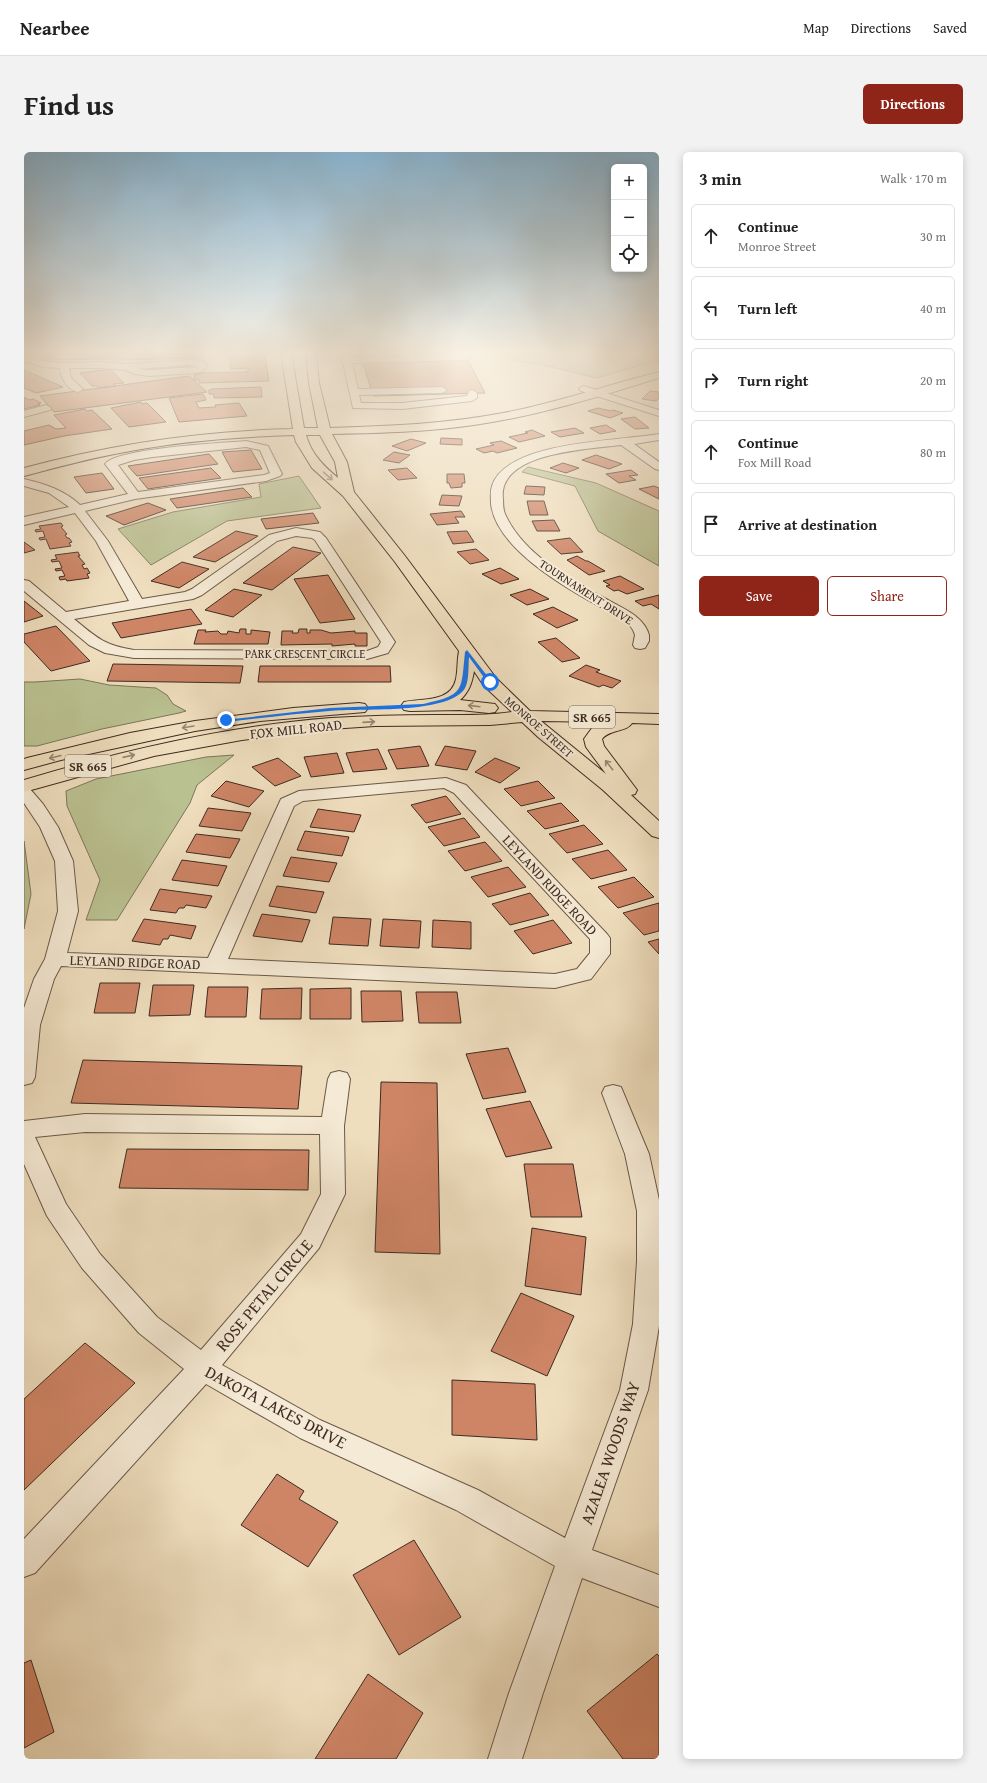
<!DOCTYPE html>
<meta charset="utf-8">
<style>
body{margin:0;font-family:"Gentium Book Plus",serif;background:#f2f2f2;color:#222}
.controls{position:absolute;right:12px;top:12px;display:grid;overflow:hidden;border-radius:6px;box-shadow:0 2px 10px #0003}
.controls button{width:36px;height:36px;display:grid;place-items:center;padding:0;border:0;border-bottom:1px solid #e0e0e0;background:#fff;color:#222;font:20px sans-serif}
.stop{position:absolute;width:12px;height:12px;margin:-9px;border:3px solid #1a73e8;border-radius:50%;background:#fff}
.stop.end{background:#1a73e8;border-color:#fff;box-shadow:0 1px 4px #0008}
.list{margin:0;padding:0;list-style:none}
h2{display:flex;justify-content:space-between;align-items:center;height:52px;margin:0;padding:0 16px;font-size:17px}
h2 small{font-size:13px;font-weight:400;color:#767676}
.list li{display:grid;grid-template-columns:26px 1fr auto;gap:12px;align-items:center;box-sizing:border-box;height:64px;margin:0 8px 8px;padding:0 8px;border:1px solid #e0e0e0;border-radius:6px}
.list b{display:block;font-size:15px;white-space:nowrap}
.list p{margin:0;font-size:13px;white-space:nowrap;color:#767676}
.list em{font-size:13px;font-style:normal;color:#767676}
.actions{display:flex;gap:8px;padding:12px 16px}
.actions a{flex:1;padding:9px 0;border:1px solid #8f2418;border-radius:6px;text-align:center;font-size:14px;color:#8f2418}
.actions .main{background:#8f2418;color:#fff}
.icon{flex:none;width:22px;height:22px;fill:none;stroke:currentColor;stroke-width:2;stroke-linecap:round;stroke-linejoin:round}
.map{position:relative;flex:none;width:635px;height:1607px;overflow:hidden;border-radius:6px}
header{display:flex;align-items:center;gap:24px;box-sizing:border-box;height:56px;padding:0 20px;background:#fff;border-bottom:1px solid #e0e0e0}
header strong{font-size:19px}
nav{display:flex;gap:22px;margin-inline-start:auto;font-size:14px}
.intro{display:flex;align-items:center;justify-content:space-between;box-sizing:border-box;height:96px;padding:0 24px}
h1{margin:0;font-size:28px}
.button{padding:10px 18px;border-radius:6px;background:#8f2418;color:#fff;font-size:14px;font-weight:700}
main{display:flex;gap:24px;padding:0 24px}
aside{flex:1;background:#fff;border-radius:6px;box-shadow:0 2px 10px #0003}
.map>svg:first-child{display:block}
</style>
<header>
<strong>Nearbee</strong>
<nav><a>Map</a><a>Directions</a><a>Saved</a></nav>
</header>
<div class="intro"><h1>Find us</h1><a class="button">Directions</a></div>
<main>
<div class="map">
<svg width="635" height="1607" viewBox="0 0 635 1607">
<rect width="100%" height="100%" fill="#efdebe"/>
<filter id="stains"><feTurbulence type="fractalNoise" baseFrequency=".005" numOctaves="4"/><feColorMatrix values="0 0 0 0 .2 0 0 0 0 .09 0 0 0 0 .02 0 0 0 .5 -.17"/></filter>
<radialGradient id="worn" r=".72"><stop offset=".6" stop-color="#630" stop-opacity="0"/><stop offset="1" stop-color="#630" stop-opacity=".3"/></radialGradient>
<!-- green -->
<path fill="#bac191" stroke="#7c765a" d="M471 201H635V208L573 226 519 213 493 209Z
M504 315 572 331 635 359V414L574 379 551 334 498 320Z
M275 324 297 356 203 369 127 413 94 377 149 360 237 345 235 332Z
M56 527 85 533 132 536 143 543 149 552 162 559 155 561 78 577 13 594H0V530H11Z
M210 603 173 633 166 651 93 768H62L76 728 43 654 42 639 72 627 182 605Z
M0 689 7 742 0 777Z"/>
<!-- building -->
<path fill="#ce8566" stroke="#3f2b22" d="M21 201H89V207L19 208Z
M92 201H178V206L91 208Z
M241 204 245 229 175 231V228H170V223L176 222V221L224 220V216L207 217 206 205Z
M444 208 461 241 349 244 339 210Z
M86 217 100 231 90 232 92 234 75 236 72 234H68L56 221Z
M0 218 39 235 12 241 0 236Z
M165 224 183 240 30 260 16 244Z
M237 235 238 245 190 246V242H185V238L188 237Z
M626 239 635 240V246L632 249 618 247Z
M179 242 182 248 172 250 175 256 192 255 191 253 215 251 223 264 155 270 145 246Z
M0 245 5 248 9 247 17 251 14 252 16 253 0 257Z
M117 250 118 252 123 251 142 270 105 275 87 256Z
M574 256 587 259 589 258 599 261 586 266 564 259Z
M61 257 63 259 68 258 88 277 40 284 0 293V279L25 273 32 277 42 276 30 263Z
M611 265 625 276 611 277 597 267Z
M582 273 592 279 576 282 566 276Z
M551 276 560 281 536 285 527 280Z
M508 278 521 284 495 290 485 285 504 281 501 280Z
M417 286 438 287V293L416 292Z
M387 287 402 291 383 299 368 294Z
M477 289 493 296 473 301 469 299 460 301 452 297 470 293 466 291Z
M227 298 238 317 209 320 198 300Z
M370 300 386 303 375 311 359 308Z
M185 302 194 312 113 324 104 314Z
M572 303 598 312 585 317 558 308Z
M539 311 555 316 542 321 526 316Z
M187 316 197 326 124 337 115 326Z
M383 316 393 326 374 328 364 318Z
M607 318 614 323 605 324 612 328 595 331 582 322Z
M78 321 90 337 62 341 50 325Z
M423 322H440L441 331H438V335L427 336 425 331H423Z
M502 334 521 335 520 343 500 342Z
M630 334 635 336V347L615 337Z
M219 336 228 345 153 356 146 347Z
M418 343 438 344 435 354 415 353Z
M503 349H520L524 363H506Z
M124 351 142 358 100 373 82 364Z
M437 359 441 365H431L435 371 413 373 406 362Z
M289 361 295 371 242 377 237 367Z
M530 368 536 379H513L508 369Z
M37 371 39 374 37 375 43 382 41 383 43 386H45L48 390 45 391 47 394 26 397 22 387 16 388 15 386 21 385 19 379 12 380 11 378 17 377 15 374Z
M212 379 234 384 191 410 169 405Z
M443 379 450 390 429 392 423 380Z
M546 386 559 400 537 402 523 389Z
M0 390 11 398 0 401Z
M269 395 297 401 248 438 219 431Z
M452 397 465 408 446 412 433 400Z
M54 400 56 404H54L61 412 58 413 60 417 63 416 66 421 63 422 65 426 43 429 42 427 36 428 35 425 41 424 38 418 32 419 31 417 38 416 35 409 28 410 27 408 33 407 31 403Z
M553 404 562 409H564L581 419 565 423 543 408Z
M158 410 185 417 155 436 127 429Z
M476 416 495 427 477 432 458 422Z
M304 423 331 467 296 471 270 427Z
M596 424 620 437 603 442 594 438 590 439 582 434 586 433 579 429Z
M210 437 238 443 209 465 181 458Z
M506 437 525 447 503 453 486 443Z
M635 443V457L627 452 619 454 611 449Z
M0 449 19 464 0 470Z
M529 455 554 468 533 476 509 462Z
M167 457 178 472 97 486 88 471Z
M32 474 66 509 27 519 0 490V482Z
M216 477H222V482H227V478L246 480 244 492H170L174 478H182L181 480 194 479 197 482H203L204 479 215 481Z
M275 477H283V481H286V478H297L307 481 331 479V481H343V494H331V492L308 494V492L257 493 258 479H269L268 481H274Z
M532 486 556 506 538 510 514 490Z
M89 512 219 514 216 531 83 529Z
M562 513 576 518 572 520 597 529 588 536 579 533 575 535 545 524Z
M236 514H366L367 530H234Z
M396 594 405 614 373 617 364 598Z
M421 594 452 599 443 618 411 613Z
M354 597 363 617 329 620 322 601Z
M313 601 320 621 287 625 280 605Z
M254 606 277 624 251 634 228 615Z
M471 606 496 616 476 631 451 620Z
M202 629 240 639 225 655 187 644Z
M514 629 531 646 497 654 480 637Z
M422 644 437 662 402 671 387 653Z
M537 651 555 669 521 677 503 659Z
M184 656 227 661 218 679 175 674Z
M294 657 337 663 330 680 286 675Z
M440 666 456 685 420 694 404 675Z
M560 673 579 692 543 701 525 682Z
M281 679 325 685 318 704 273 698Z
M172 682 216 687 206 706 162 700Z
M461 690 478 709 441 719 424 699Z
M584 698 603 718 567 727 548 707Z
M267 705 313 711 305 730 259 724Z
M158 708 203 714 194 734 148 728Z
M484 715 502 735 464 745 447 725Z
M610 725 630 745 594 756 574 735Z
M253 734 300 740 292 761 245 754Z
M136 737 188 744 182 756 162 753 160 756H155L152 761 126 758Z
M506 741 525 763 486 773 468 752Z
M635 751V779L620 783 599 761Z
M238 762 286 768 278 790 229 784Z
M309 765 347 767 344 794 305 792Z
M120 767 172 774 167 787 146 783 144 787H139L136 793 108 789Z
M359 767 397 769 395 796 356 794Z
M409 768 447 770V797L408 795Z
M529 768 548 791 509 802 490 779Z
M635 787V802L624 790Z
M76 831H116L111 861H70Z
M129 833H170L166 863 125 864Z
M184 835H224L222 865H181Z
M278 836 277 867H236L238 837Z
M327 836V867H286V837Z
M337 839H377L379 869 338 870Z
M392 840H433L437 871H395Z
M484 896 502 940 459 947 442 902Z
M59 908 278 914 274 957 47 951Z
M357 930 413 931 416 1102 351 1100Z
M506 949 528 996 482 1005 462 957Z
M103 997 285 998 284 1038 95 1036Z
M500 1012H549L558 1065H507Z
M508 1076 562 1085 557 1143 501 1134Z
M497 1141 550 1164 523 1224 467 1199Z
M61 1191 111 1231 0 1338V1247Z
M428 1228 511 1232 513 1288 428 1283Z
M253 1322 280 1339 275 1347 314 1370 284 1415 217 1373Z
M390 1388 437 1465 375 1503 329 1423Z
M633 1502 635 1504V1605L633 1607H599L563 1559Z
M7 1508 30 1580 0 1596V1511Z
M344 1522 399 1561 372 1607H291Z"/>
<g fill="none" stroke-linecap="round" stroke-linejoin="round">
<defs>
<path id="minor" d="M317 201H325L327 205 442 202 447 205 442 208 328 211 334 237 418 235 423 238 418 241 335 243 337 251H378L443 244 445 239 448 238 453 241V246L448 249 378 257 329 256Z
M0 203 19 209 37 211 75 210 103 212 168 208 179 210 183 214 179 219 172 221 125 224 111 222 101 218 75 216H45L47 226 59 237 54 240C44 238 36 226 36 216L19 215 0 209ZM164 213 173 215 125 218 115 217Z
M560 234 635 258V264L557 239 555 237 557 235Z
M22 253 27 256 26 258 0 265V259Z
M635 282V288L610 292 635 310V318L631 317 597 293C566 297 473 300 479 347 479 352 479 357 481 362 499 402 545 427 582 447 598 456 620 464 625 483V489L621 496 616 497 611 496 609 493 611 483C607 467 585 460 571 452 537 433 472 395 467 352 467 346 466 340 468 334 482 289 595 289 635 282Z
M222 289 244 294 258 322 256 324 242 329 111 347 61 359 84 389 118 447 161 440 168 437 245 383 272 376 296 380 302 386 371 490 364 501 343 507 110 506 81 501 65 493 0 439V428L5 429 42 460 105 449 72 389 51 361 0 373V365L45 355 25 341 0 334V327C21 332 40 338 56 353L104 342 81 312C93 296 198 291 222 289ZM222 295 236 298 246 321 240 323 114 340 94 313 110 308 129 305ZM272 384 288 386 291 388 357 490 354 495 343 499 110 498C80 493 73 486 50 467L169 447 178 443 253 389Z
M422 626 442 633 583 782 586 786V802L567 827 531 836 37 814 30 827 16 873 11 925 8 931 0 933V856L10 827 21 807 34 759 31 709 16 675 0 651V636L6 637 19 652 34 675 49 709 54 759 43 801 184 806 257 647 275 639ZM420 636 430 641 566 787V801L553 817 531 822 204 807 270 654 279 649Z
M315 919 323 921 326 927 320 974 321 1042 295 1096 198 1213 296 1268 454 1338 541 1386 596 1238 609 1172 613 1109V1059L601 1002 578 941 581 935 589 933 597 935 625 1002 635 1048V1174L624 1238 568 1398 635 1423V1455L558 1426 519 1541 498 1607H464L485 1541 531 1414 432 1358 276 1286 182 1232 11 1421 0 1425V1387L160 1217 115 1181 58 1116 23 1064 0 1012V969L61 962 298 965 304 927 307 921ZM61 980 296 982 297 1042 277 1082 177 1198 133 1165 76 1102 42 1052 11 985Z"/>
<path id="major" d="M257 201H267L280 276H294L285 231 282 201H292L295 231 306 276C364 274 422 272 479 261 532 251 583 233 635 220V226C574 245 513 264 450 273 403 280 355 281 308 282L323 310 330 340 381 404 472 526 506 559 635 562V572L608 571C603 580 586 577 578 587L580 594 613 638 611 642 607 643 635 669V686L628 684 579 638 514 585 498 570 466 573 351 574 306 577 218 588 130 604 0 640V628C100 598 203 574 307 566 342 564 376 563 410 563 436 563 462 564 488 560L460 534 450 519C448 531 445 540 436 548L471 552 474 556 471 560 465 561 436 558 386 559 380 558 377 554 380 550C398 546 427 551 432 527 434 518 433 508 435 499L371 410 319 344 288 316 272 290 270 283C213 285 157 289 101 300 67 306 34 315 0 324V316C88 292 177 279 269 277ZM282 283H296L311 310 314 326C300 314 287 302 282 283ZM517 569 581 570 568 576 560 587 562 595 582 622Z
M335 551 341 552 344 556 341 560 236 569 171 579 37 608 0 618V607L3 606 106 581 171 569 269 556Z"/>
</defs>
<!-- minor casing -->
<use href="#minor" stroke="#6b5849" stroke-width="2"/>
<!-- major casing -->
<use href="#major" stroke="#3f2b22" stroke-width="2"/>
<!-- minor -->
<use href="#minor" fill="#f5ead5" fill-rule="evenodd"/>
<!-- major -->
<use href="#major" fill="#efdebe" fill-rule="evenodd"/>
</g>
<!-- one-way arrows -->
<defs><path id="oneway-shaft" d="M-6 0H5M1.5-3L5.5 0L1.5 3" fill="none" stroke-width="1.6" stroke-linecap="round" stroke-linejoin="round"/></defs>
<g stroke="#978470">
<use href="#oneway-shaft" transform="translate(304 324) rotate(41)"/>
<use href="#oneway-shaft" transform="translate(450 554) rotate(-173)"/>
<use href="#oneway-shaft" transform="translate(345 570) rotate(-4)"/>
<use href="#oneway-shaft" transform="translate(164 575) rotate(171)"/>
<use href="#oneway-shaft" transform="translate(105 604) rotate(-13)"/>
<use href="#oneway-shaft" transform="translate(31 605) rotate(166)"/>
<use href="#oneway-shaft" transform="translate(585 613) rotate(-128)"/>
</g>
<!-- sky -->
<linearGradient id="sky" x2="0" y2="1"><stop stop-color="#89b7d5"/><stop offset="0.47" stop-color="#f8f0e2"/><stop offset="1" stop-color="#f8f0e2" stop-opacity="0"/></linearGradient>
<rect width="635" height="426" fill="url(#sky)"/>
<!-- route -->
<path fill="#1a73e8" d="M443 498 468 530 464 531 445 505C444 515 446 533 438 540 415 562 337 556 305 559 271 562 236 566 202 570L200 568 306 556 399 552C441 543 437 539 441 500Z"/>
<g text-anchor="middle" stroke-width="4" stroke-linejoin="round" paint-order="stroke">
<!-- far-street labels -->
<g font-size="12" fill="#3f2b22" stroke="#f5ead5">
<text transform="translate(562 440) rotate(33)" y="4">TOURNAMENT DRIVE</text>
<text x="281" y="506">PARK CRESCENT CIRCLE</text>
<text transform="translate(515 575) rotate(41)" y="4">MONROE STREET</text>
</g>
<!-- shield labels -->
<g fill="#f5ead5" stroke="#766458" stroke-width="1">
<rect x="545" y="554" width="46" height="22" rx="3"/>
<rect x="41" y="603" width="46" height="22" rx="3"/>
</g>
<g font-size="13" font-weight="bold" fill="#3f2b22">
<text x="568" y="570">SR 665</text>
<text x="64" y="619">SR 665</text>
</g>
<!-- street labels -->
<g font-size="14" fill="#3f2b22" stroke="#f5ead5">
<text transform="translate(272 577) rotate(-6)" y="5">FOX MILL ROAD</text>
<text transform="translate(526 733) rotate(47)" y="5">LEYLAND RIDGE ROAD</text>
<text transform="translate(111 810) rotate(2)" y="5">LEYLAND RIDGE ROAD</text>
</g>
<!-- near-street labels -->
<g font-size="17" fill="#3f2b22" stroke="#f5ead5">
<text transform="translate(240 1143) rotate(-50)" y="6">ROSE PETAL CIRCLE</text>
<text transform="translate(252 1255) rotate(28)" y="6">DAKOTA LAKES DRIVE</text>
<text transform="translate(586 1301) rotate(-71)" y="6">AZALEA WOODS WAY</text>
</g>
</g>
<rect width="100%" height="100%" filter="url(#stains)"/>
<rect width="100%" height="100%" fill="url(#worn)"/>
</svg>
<div class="controls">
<button>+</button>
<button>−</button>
<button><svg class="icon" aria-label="locate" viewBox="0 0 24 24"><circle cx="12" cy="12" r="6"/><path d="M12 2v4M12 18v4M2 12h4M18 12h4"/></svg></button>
</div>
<div class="stop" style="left:466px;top:530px"></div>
<div class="stop end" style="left:202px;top:568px"></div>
</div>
<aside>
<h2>3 min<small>Walk · 170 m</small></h2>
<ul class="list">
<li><svg class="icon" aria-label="ahead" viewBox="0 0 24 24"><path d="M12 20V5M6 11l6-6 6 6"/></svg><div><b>Continue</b><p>Monroe Street</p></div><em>30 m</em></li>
<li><svg class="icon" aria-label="left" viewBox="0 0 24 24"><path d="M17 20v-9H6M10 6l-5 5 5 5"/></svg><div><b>Turn left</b></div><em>40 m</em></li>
<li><svg class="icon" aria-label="right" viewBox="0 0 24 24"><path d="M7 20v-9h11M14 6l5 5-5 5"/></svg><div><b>Turn right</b></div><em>20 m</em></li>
<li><svg class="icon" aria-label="ahead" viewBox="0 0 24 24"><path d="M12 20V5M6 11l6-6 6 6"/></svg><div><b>Continue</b><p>Fox Mill Road</p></div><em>80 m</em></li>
<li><svg class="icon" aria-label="arrive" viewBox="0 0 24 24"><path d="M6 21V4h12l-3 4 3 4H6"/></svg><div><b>Arrive at destination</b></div></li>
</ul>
<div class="actions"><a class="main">Save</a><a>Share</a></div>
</aside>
</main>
